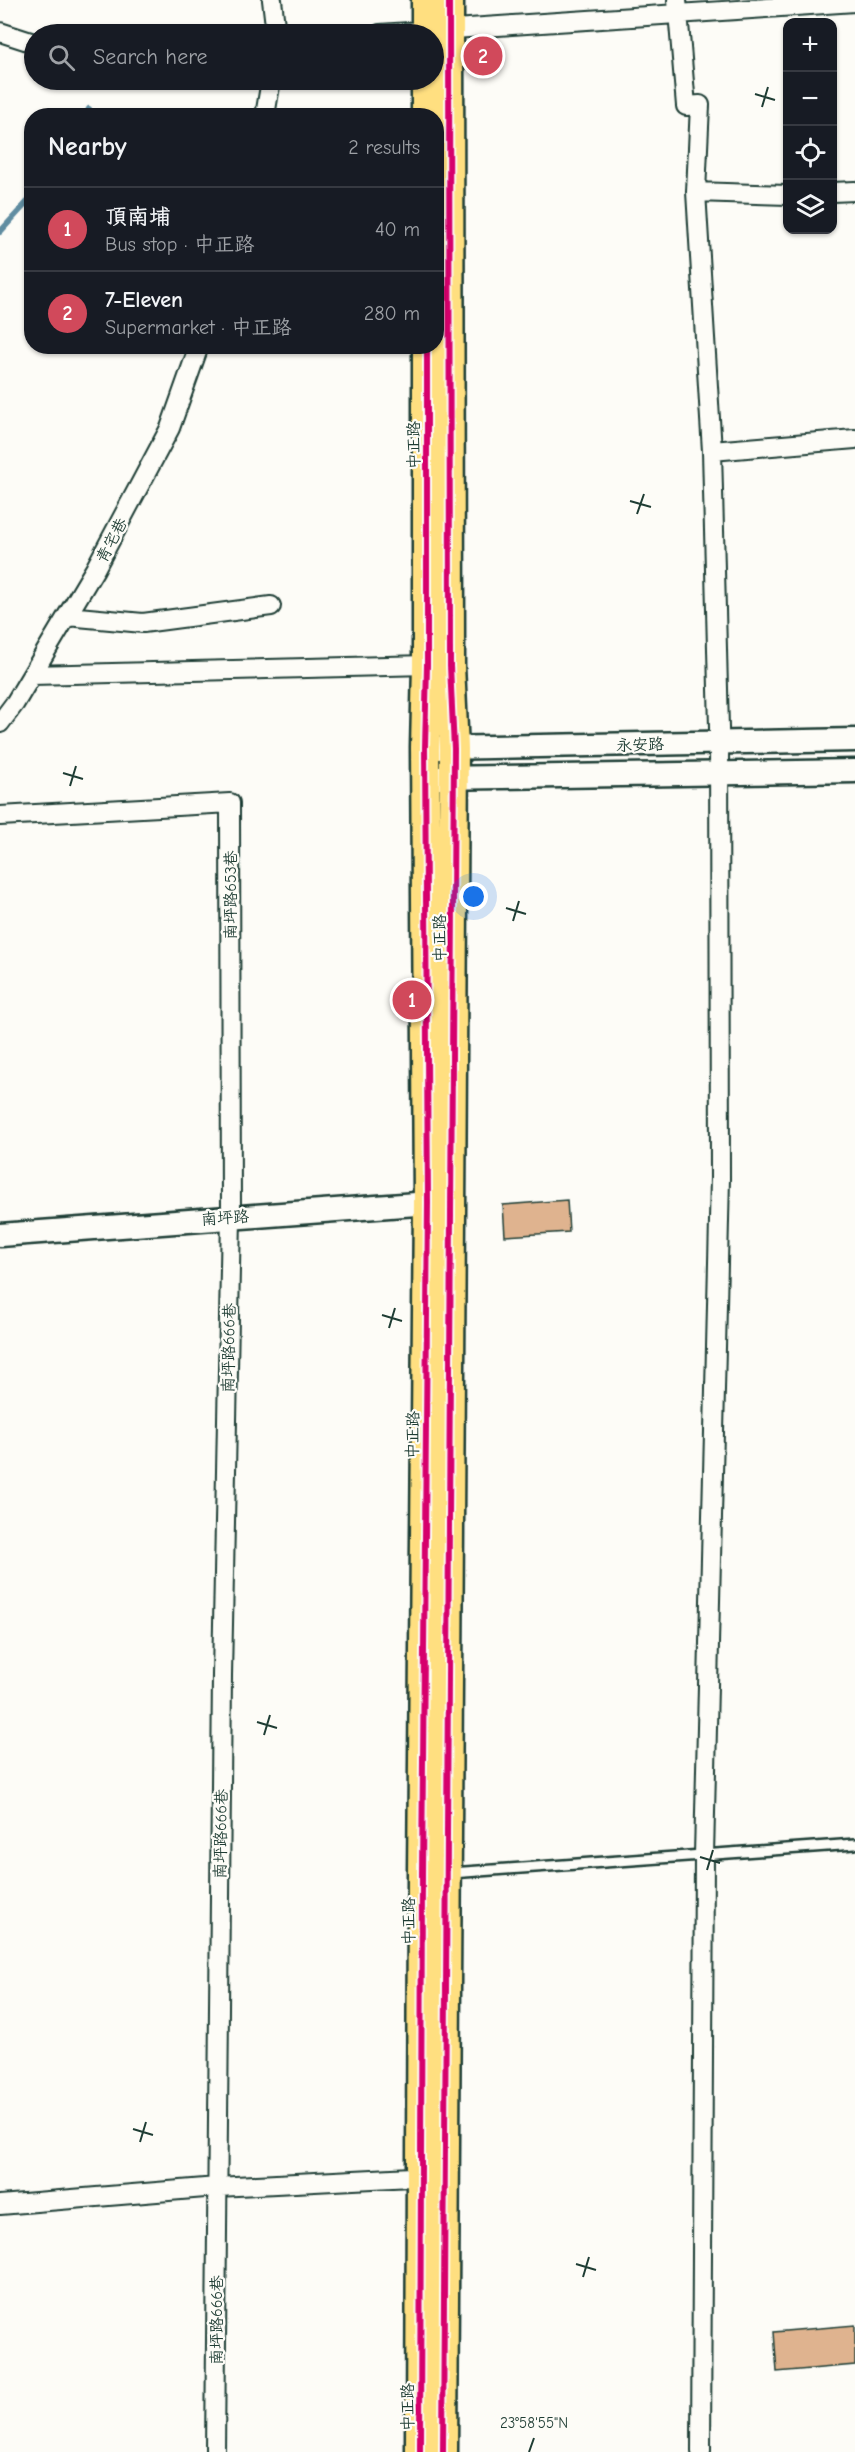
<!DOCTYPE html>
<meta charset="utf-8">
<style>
body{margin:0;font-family:"Comic Neue","LXGW WenKai TC",sans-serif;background:#242831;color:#f1f3f6}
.controls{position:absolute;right:18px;top:18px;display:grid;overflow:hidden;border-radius:12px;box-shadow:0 2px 4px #0004}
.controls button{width:54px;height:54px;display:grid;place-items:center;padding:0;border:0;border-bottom:2px solid #363941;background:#171b24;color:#f1f3f6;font:30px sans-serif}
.you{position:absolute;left:474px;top:897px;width:21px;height:21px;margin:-15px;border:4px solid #fff;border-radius:50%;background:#1a73e8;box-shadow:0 0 0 9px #1a73e833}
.badge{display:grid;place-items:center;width:39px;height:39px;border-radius:50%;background:#d1495b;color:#fff;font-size:20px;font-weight:700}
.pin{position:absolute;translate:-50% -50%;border:3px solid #fff;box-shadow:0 2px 6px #0006}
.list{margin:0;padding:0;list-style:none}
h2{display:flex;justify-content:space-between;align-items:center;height:78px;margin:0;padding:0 24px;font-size:26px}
h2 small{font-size:20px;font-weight:400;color:#9ea1a6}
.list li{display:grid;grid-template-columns:39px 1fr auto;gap:18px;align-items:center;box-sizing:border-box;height:84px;padding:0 24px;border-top:2px solid #363941}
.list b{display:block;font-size:22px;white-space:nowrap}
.list p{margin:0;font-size:20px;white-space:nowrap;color:#9ea1a6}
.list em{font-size:20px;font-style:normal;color:#9ea1a6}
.icon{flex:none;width:33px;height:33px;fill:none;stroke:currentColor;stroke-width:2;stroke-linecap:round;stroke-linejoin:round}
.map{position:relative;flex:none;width:855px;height:2452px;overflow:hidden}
.search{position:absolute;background:#171b24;box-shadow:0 2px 4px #0004;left:24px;top:24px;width:420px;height:66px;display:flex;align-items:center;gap:15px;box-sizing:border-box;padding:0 21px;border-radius:33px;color:#9ea1a6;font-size:22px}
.panel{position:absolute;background:#171b24;box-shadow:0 2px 4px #0004;left:24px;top:108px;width:420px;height:246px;border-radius:24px}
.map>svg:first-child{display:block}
</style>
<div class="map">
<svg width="855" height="2452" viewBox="0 0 855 2452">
<rect width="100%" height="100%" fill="#fdfcf7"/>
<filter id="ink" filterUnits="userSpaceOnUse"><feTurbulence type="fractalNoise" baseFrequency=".0167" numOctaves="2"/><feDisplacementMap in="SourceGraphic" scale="12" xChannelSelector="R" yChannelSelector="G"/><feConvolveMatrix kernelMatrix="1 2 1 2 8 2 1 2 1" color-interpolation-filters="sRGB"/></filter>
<g filter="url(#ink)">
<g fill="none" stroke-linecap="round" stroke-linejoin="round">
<!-- stream -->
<path stroke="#608da1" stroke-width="6" d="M85 116 89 109
M0 232 32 197"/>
</g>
<!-- building -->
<path fill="#dfb38f" stroke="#1f3d34" stroke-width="1.5" d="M567 1200 569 1232 505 1236 503 1205Z
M855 2325V2365L777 2372 774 2332Z"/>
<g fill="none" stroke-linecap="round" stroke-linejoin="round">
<defs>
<path id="service" d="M451 1873 855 1844"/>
<path id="minor" d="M272 0 276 34
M677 0 686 106 700 105 696 192 712 451 719 728 720 1178 704 1855 701 2452
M0 32 34 43
M380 34 855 2
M265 116 271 80
M696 192 788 195
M832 192 855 191
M712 451 855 439
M67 616 143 623 271 606
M32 675 427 665
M0 723 15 703 95 569 170 428 199 346
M0 816 230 803 231 1217 222 1675 215 2452
M0 2205 217 2187 431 2176"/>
<path id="tertiary" d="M440 748 855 740
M439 778 855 771
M0 1235 443 1202"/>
<path id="primary" d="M426 0V34
M426 80V116
M420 2452 422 1874 428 1202 425 747 427 665V346
M443 2452 454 749 450 666 449 0"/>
</defs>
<!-- service casing -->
<use href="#service" stroke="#1f3d34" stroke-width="14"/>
<!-- minor casing -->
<use href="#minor" stroke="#1f3d34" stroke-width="22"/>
<!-- tertiary casing -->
<use href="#tertiary" stroke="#1f3d34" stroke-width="27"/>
<!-- primary casing -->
<use href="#primary" stroke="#1f3d34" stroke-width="33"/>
<!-- service -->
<use href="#service" stroke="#fdfcf7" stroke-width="9"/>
<!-- minor -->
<use href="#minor" stroke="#fdfcf7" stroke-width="18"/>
<!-- tertiary -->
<use href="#tertiary" stroke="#fdfcf7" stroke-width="22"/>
<!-- primary -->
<use href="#primary" stroke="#ffdf80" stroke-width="28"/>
<defs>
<path id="cycleway" d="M420 2452 422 1874 428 1202 425 747 427 665V346
M443 2452 454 749 450 666 449 0"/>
</defs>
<!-- cycleway casing -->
<use href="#cycleway" stroke="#fdfcf7" stroke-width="10"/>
<!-- cycleway -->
<use href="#cycleway" stroke="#d6006c" stroke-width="6"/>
</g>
</g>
<!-- ticks -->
<path fill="none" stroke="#1f3d34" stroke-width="2" d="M755 94 775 100M762 107 768 87M630 501 651 507M637 514 644 494M63 773 83 779M70 786 76 766M506 908 526 914M513 921 519 901M382 1315 402 1321M389 1328 395 1308M257 1722 277 1728M264 1735 270 1715M700 1857 720 1863M707 1870 713 1850M133 2129 153 2135M140 2142 146 2122M576 2264 596 2270M583 2277 589 2257M529 2452 534 2438"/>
<g text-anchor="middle" stroke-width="4.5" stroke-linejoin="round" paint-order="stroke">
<!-- street labels -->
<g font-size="16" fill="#1f3d34" stroke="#fdfcf7">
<text transform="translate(413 445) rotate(-90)" y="6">中正路</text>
<text transform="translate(111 540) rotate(-62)" y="6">青宅巷</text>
<text transform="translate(640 744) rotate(-2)" y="6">永安路</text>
<text transform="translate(230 895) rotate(-90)" y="6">南坪路653巷</text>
<text transform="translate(439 938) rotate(-90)" y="6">中正路</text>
<text transform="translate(225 1217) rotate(-4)" y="6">南坪路</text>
<text transform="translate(228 1348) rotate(-89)" y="6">南坪路666巷</text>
<text transform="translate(412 1435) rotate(-89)" y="6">中正路</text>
<text transform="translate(220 1834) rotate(-89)" y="6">南坪路666巷</text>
<text transform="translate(408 1921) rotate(-90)" y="6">中正路</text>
<text transform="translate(216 2320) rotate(-90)" y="6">南坪路666巷</text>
<text transform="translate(407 2407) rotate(-90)" y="6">中正路</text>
</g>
</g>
<g font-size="15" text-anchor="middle" fill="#1f3d34" stroke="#fdfcf7" stroke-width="4.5" stroke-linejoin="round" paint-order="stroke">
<text x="534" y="2428">23°58'55"N</text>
</g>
</svg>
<div class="controls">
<button>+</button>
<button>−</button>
<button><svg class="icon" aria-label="locate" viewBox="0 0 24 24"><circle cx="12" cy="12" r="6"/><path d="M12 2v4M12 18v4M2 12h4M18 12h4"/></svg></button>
<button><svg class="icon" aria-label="layers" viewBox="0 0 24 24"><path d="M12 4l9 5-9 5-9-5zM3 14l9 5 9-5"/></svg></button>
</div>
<div class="you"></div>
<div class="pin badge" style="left:412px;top:1000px">1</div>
<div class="pin badge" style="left:483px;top:56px">2</div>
<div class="search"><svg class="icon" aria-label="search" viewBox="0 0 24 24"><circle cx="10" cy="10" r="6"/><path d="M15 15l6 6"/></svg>Search here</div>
<section class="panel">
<h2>Nearby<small>2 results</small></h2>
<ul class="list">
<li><span class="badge">1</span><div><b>頂南埔</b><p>Bus stop · 中正路</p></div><em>40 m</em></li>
<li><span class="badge">2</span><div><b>7-Eleven</b><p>Supermarket · 中正路</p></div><em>280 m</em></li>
</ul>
</section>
</div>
